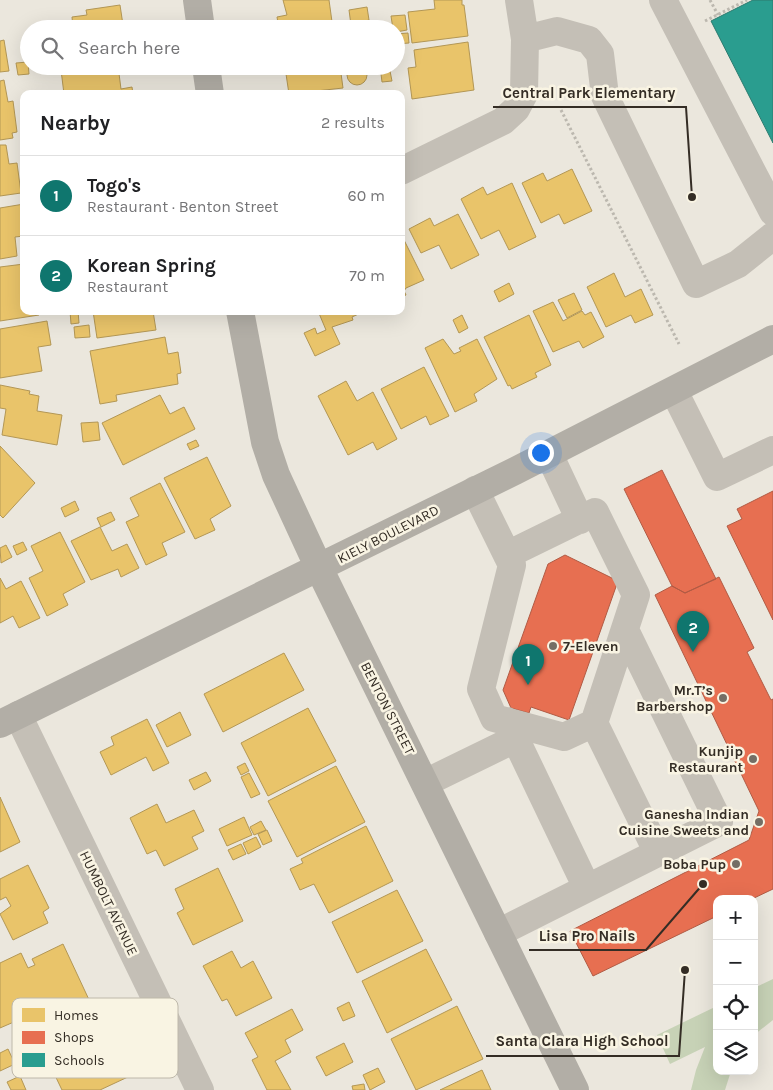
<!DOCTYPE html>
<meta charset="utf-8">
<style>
body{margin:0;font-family:Karla,sans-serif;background:#f6f6f6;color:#202124}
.controls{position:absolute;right:15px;bottom:15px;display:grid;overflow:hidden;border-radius:10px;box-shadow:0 5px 20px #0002}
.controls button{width:45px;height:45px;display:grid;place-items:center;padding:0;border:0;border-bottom:1px solid #e0e0e0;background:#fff;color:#202124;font:25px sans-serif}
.you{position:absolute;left:540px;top:452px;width:18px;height:18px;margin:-12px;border:4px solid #fff;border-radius:50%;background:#1a73e8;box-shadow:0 0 0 8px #1a73e833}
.badge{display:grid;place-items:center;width:32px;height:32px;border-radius:50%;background:#0f766e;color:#fff;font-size:16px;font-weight:700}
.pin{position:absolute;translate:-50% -41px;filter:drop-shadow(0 1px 2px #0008)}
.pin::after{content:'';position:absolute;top:26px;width:18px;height:15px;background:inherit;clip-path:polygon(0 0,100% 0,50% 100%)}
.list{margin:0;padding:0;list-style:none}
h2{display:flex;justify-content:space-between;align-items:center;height:65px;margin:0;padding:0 20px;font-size:21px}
h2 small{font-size:16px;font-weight:400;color:#757577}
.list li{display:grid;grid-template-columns:32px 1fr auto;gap:15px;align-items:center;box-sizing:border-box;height:80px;padding:0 20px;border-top:1px solid #e0e0e0}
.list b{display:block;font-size:19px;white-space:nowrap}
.list p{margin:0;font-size:16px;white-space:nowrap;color:#757577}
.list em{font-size:16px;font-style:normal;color:#757577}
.icon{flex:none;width:28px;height:28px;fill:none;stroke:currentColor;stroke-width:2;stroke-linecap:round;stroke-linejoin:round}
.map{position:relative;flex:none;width:773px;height:1090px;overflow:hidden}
.search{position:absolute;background:#fff;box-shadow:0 5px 20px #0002;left:20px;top:20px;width:385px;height:55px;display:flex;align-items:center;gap:12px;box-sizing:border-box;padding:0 18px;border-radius:28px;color:#757577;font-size:19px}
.panel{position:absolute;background:#fff;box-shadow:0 5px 20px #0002;left:20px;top:90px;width:385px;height:225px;border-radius:10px}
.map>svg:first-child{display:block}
</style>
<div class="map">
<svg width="773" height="1090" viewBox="0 0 773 1090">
<rect width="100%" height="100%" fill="#ebe7dd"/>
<!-- green -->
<path fill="#c7d2b6" d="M773 979V1020L754 1035V988Z
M717 1006V1071H731L725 1090H691L696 1070 705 1047 670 1064 657 1035Z"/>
<!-- homes -->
<path fill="#e9c46a" stroke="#b39755" d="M283 0H329L333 29H279L277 17 287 15Z
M434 0H462V5H464L468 36 412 43 408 12 435 9Z
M120 5 123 25 116 26V29H68L73 28 72 17 87 15 86 10Z
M367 7 369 20 351 25 349 10Z
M405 15 407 30 396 32V29H393L391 16Z
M408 33 409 43 396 44V34Z
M4 40 9 71 0 72V41Z
M468 42 474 90 412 99 408 68 416 67 414 50Z
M28 62 29 74 18 75 16 63Z
M347 75a10 10 0 1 1 20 0a10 10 0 1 1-20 0Z
M83 66H118L121 89 132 87 133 94H64L61 70Z
M287 66H340L343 88 289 94 286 74H288Z
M380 66H389L392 81 382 82Z
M4 80 8 102 13 101 17 132 12 133 13 138 0 140V81Z
M0 145H6L9 164 17 163 21 193 0 196Z
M572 169 592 211 564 224 559 214 541 223 522 183 543 173 547 181Z
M512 183 536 237 509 250 499 230 481 239 461 199 483 187 487 195Z
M24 204V236L15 237 17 256 0 259V208Z
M458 214 479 255 451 269 439 245 421 253 409 229 430 218 434 226Z
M401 234 424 280 406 288 404 291 406 295 401 297Z
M24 264V311H38L39 315 0 321V267Z
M614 273 625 297 641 289 653 315 635 323 631 315 606 327 587 287Z
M509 283 514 294 499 302 494 291Z
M574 293 582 310 567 318 558 300Z
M553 302 563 321 582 311 585 315 591 312 604 337 583 348 579 341 553 352 533 311Z
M70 311H78L79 323 71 324Z
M93 311H153L156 330 97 338Z
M318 311H365L352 317 353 320 332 327 340 344 315 356 304 333 315 328 317 334 326 330Z
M462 315 468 328 459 333 453 320Z
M529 315 551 365 535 373 537 377 512 389 510 385 508 386 484 337Z
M47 321 51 345 38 347 42 371 0 378V329Z
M89 325 90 337 75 338 74 327Z
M165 337 168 354 178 352 181 373 177 374 178 384 116 395 117 401 100 404 90 351Z
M443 339 454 354 461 351 459 348 477 339 497 379 474 394 477 401 455 412 425 348Z
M424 367 449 416 430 425 426 416 401 429 381 389Z
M346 381 357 401 373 392 397 439 377 450 373 442 348 455 318 396Z
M0 385 30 391 29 394 39 396 37 411 62 415 57 445 2 435 6 409 0 408Z
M160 395 170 414 184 407 195 429 123 465 102 423Z
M98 422 100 440 83 442 81 423Z
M196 440 199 446 190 450 187 444Z
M0 446 35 483 3 518 0 515Z
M207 457 231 506 210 519 215 530 195 539 164 478Z
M160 483 185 532 162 543 167 555 146 565 126 522 139 516 130 498Z
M75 501 79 510 65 517 61 508Z
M111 512 115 520 101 527 97 518Z
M100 527 112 551 127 544 139 568 121 577 118 569 91 580 71 541Z
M60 532 85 582 63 594 68 605 47 616 29 578 43 571 31 546Z
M23 542 27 550 17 555 13 546Z
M6 545 12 557 1 563 0 548Z
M0 578 6 589 21 581 40 618 19 628 13 616 0 623Z
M284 653 304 690 223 732 204 694Z
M308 708 336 761 268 796 241 743Z
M180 712 191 735 167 747 156 725Z
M147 719 169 763 153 771 146 757 111 775 100 752 114 745 111 737Z
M245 763 249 771 241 775 237 767Z
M336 766 365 822 297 857 268 801Z
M206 772 211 781 194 790 189 780Z
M249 773 260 794 251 798 241 777Z
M0 797 20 842 0 852Z
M157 804 166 823 194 810 204 831 192 837 198 849 164 866 156 850 147 854 130 818Z
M244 817 252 835 227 846 219 829Z
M261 821 266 830 254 835 250 827Z
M366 826 393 881 329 913 314 884 300 890 290 869 303 863 301 859Z
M267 830 272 841 263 845 258 834Z
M256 837 261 847 248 854 243 843Z
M241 844 246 854 233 860 228 850Z
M28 865 49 908 43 912 48 923 13 940 0 914 11 906 6 897 0 900V879Z
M218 868 243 921 193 945 177 913 184 909 175 889Z
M397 890 423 941 357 973 332 922Z
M63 944 91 1004 47 1026 45 1022 35 1027 30 1015 0 1028V963L21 953 28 968 35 965 32 959Z
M426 949 452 1000 387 1033 362 981Z
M232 951 241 968 253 961 272 998 236 1016 227 999 222 1001 203 966Z
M349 1002 355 1016 343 1021 337 1008Z
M457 1006 483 1059 416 1090 391 1039Z
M292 1009 303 1030 285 1040 291 1052 275 1061 291 1090H267L252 1060 258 1057 245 1033Z
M101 1018 130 1076 100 1090H62L38 1040 74 1022 77 1029Z
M344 1043 353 1062 326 1076 316 1057Z
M8 1049 15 1064 0 1071V1053Z
M378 1068 385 1082 370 1090 363 1075Z
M482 1070 491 1090H440Z
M20 1076 26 1090H11L7 1082Z
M364 1084 365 1090H353L352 1086Z"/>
<!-- shops -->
<path fill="#e76f51" stroke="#b15b44" d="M662 470 716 579 685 593 672 586 624 489Z
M773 491V620L727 526 742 519 737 509Z
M565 555 618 581 569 720 531 707 529 713 511 708 503 690 548 564Z
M719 577 754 648 747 652 771 700 773 699V889L752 899H717V916L593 976 570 931 749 840 759 811 655 595 672 586 685 593Z"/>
<!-- schools -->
<path fill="#2a9d8f" stroke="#2d7b6f" d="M753 0H773V143L711 21Z"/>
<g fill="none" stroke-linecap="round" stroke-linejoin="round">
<!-- path -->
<path stroke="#bcb8af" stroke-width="3" stroke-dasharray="2.5 2.5" stroke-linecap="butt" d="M710 0 718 15
M705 21 747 0
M561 110 679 344"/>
<!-- minor -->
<path stroke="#c4bfb6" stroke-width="28" d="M663 0 773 212
M525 39 557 31 589 40 600 54 605 96 696 284 738 264 773 236
M401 171 503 121 516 109 524 94 525 39 519 0
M674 391 717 477 773 450
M549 454 580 520
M475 490 512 565 481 689 494 718 564 737 594 723 636 595 595 512 507 555
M18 715 200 1090
M507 721 587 888
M594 723 658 853
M425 783 515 739
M498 933 719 822 625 630"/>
<!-- major -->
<path stroke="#b2aea6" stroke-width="28" d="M197 0 201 29
M206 66 210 94
M240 311 265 442 276 475 319 568 575 1090
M0 724 515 471 773 339"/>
</g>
<!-- markers -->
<g fill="#746e65" stroke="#f9f4e3" stroke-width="2">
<circle cx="553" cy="646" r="5"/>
<circle cx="723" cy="698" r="5"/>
<circle cx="753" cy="759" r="5"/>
<circle cx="759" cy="822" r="5"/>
<circle cx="736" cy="864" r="5"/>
</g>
<g text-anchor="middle" stroke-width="5" stroke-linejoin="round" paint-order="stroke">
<!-- street labels -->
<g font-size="14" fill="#342d25" stroke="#f9f4e3">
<text transform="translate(388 534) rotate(-27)" y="5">KIELY BOULEVARD</text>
<text transform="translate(388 708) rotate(63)" y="5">BENTON STREET</text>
<text transform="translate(109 903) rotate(64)" y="5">HUMBOLT AVENUE</text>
</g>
<!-- poi labels -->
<g font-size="14" font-weight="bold" fill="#342d25" stroke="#f9f4e3" text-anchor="end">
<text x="563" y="651" text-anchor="start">7-Eleven</text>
<text x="713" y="695">Mr.T’s<tspan x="713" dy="16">Barbershop</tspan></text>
<text x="743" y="756">Kunjip<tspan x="743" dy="16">Restaurant</tspan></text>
<text x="749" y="819">Ganesha Indian<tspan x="749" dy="16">Cuisine Sweets and</tspan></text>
<text x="726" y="869">Boba Pup</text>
</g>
</g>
<!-- legend -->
<rect x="12" y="998" width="166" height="80" rx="8" fill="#f9f4e3" stroke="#beb8aa" stroke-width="1"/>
<rect x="22" y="1008" width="23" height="14" fill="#e9c46a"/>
<rect x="22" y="1031" width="23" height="13" fill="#e76f51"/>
<rect x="22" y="1053" width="23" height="14" fill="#2a9d8f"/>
<g font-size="14" fill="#342d25">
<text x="54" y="1020">Homes</text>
<text x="54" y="1042">Shops</text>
<text x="54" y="1065">Schools</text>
</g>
<!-- callouts -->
<path fill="none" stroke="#342d25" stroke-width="2" d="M692 197L686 107H493M703 884L646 950H529M685 970L679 1056H486"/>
<g fill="#342d25" stroke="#f9f4e3" stroke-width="2">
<circle cx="692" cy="197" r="5"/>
<circle cx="703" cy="884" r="5"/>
<circle cx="685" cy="970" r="5"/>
</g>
<g font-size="15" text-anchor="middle" font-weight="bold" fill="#342d25" stroke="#f9f4e3" stroke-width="5" stroke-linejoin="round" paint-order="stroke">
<text x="589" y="98">Central Park Elementary</text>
<text x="587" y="941">Lisa Pro Nails</text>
<text x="582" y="1046">Santa Clara High School</text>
</g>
</svg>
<div class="controls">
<button>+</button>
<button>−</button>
<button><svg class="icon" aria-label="locate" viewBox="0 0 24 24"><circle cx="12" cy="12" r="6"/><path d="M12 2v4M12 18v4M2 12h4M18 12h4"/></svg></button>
<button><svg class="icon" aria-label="layers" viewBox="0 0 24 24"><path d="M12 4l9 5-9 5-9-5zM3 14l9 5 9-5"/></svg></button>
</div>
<div class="you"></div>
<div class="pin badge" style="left:528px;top:685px">1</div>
<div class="pin badge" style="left:693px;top:652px">2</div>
<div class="search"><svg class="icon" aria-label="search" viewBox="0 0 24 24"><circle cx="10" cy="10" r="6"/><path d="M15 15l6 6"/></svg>Search here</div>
<section class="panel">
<h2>Nearby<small>2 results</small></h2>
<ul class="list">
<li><span class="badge">1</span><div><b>Togo's</b><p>Restaurant · Benton Street</p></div><em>60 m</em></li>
<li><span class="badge">2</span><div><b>Korean Spring</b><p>Restaurant</p></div><em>70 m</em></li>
</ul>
</section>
</div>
